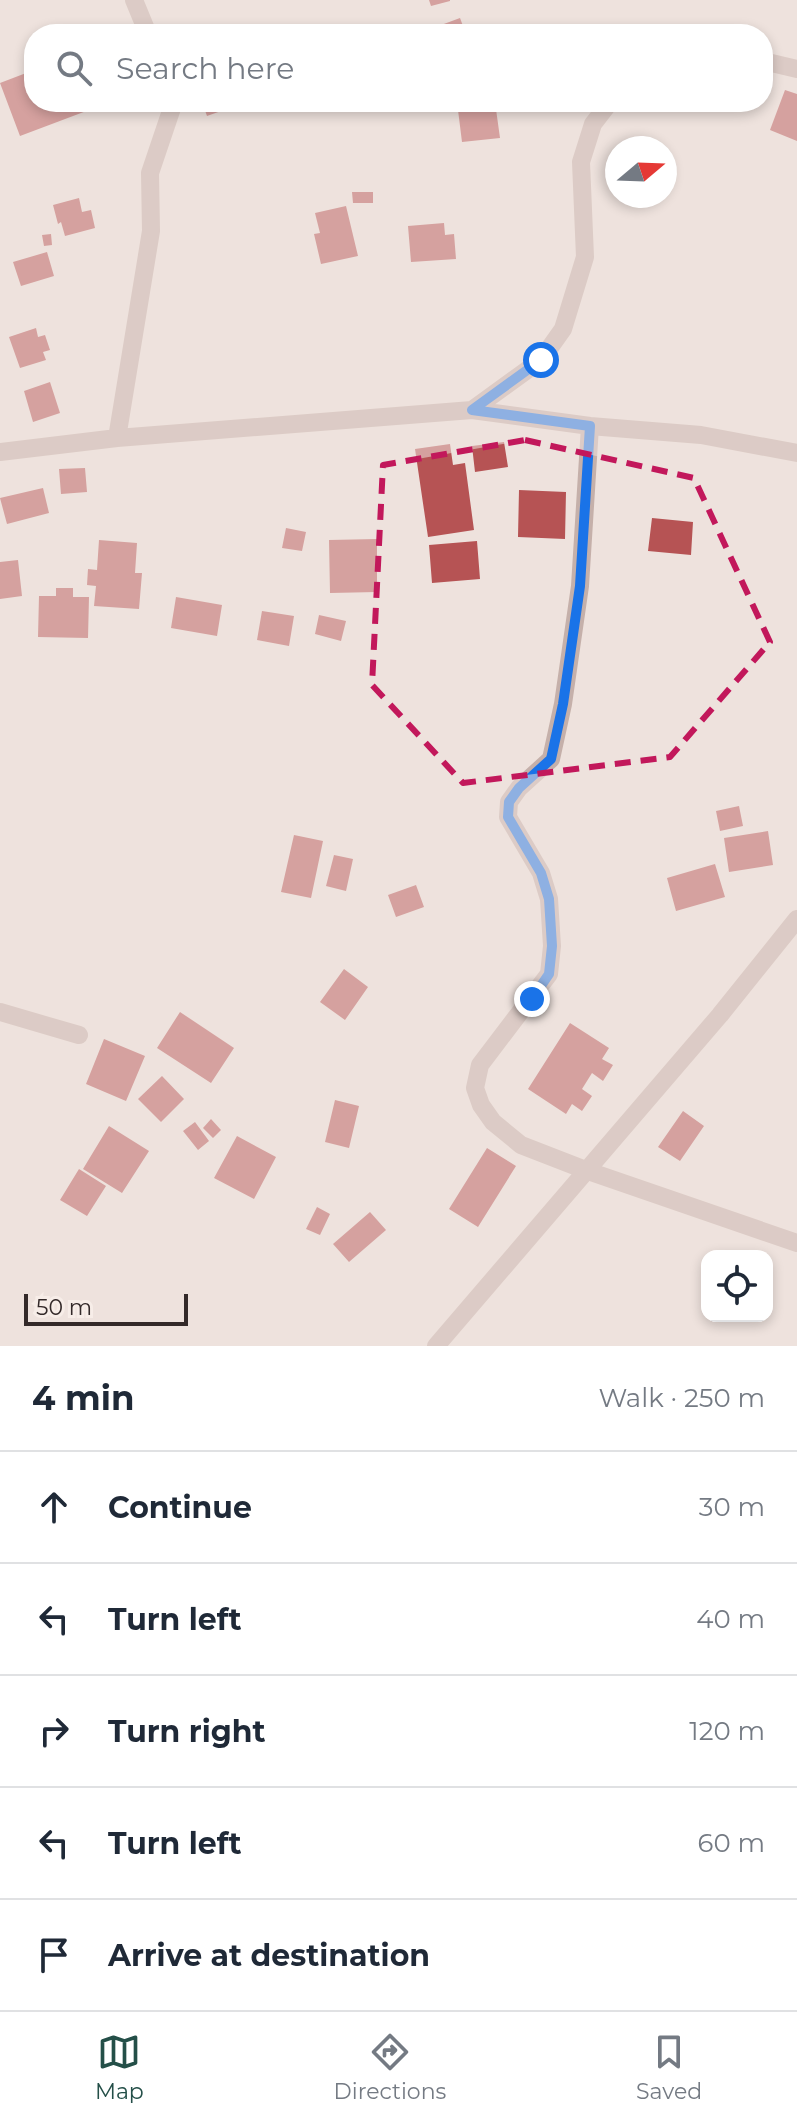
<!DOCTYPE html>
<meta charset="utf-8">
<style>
body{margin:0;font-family:Montserrat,sans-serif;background:#f2f2f3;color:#1f2937}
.controls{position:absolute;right:24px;bottom:24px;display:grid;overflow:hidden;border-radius:16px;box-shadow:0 4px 12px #0003}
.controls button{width:72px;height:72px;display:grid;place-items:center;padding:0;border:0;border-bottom:2px solid #e0e1e3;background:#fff;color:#1f2937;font:40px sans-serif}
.compass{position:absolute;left:605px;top:136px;width:72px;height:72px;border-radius:50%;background:#fff;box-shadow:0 4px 12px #0003;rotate:71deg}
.scale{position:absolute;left:24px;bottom:20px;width:164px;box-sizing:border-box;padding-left:8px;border:4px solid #332929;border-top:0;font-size:22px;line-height:28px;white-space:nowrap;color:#332929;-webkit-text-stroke:6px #f7ede8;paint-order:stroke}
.stop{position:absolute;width:24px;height:24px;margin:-18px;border:6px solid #1a73e8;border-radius:50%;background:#fff}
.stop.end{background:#1a73e8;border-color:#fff;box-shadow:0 2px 8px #0008}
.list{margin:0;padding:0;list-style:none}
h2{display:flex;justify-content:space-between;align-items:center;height:104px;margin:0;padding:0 32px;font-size:34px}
h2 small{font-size:26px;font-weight:400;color:#747a83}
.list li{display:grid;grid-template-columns:52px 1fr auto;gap:24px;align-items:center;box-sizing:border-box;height:112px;padding:0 32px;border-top:2px solid #e0e1e3}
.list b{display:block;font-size:30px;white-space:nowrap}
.list em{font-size:26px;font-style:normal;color:#747a83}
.icon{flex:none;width:44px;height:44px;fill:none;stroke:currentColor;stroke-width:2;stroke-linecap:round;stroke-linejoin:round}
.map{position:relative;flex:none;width:797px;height:1346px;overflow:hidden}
.search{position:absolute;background:#fff;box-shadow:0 4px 12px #0003;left:24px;right:24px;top:24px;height:88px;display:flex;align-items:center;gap:20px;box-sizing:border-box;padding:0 28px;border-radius:32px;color:#747a83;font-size:30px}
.sheet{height:664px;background:#fff}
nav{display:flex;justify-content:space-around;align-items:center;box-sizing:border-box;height:112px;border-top:2px solid #e0e1e3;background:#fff;font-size:22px;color:#747a83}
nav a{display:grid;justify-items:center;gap:4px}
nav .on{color:#244f48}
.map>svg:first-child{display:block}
</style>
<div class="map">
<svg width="797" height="1346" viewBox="0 0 797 1346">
<rect width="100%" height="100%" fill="#eee2dd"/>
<!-- building -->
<path fill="#b65354" d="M429 0H450V1L431 6Z
M460 18 466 34H436L433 28Z
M97 26 101 34H79Z
M34 70V102H86L89 110 20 136 0 83Z
M785 90 797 94V141L770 130Z
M202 102H237L238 105 207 116Z
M457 102H495L500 138 462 142Z
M352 192H373V203H353Z
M79 198 82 212 91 210 95 228 65 236 61 222 58 224 53 205Z
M346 206 358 256 321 264 314 234 320 233 315 213Z
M444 223 445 235 454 234 456 259 411 262 408 226Z
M51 234 52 245 44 246 42 235Z
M47 252 54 276 21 286 13 262Z
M36 328 38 337 45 335 50 350 43 352 46 360 20 368 9 337Z
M50 382 60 413 33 422 24 391Z
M504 442 508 467 475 472 472 446Z
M450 444 453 465 465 463 474 530 428 537 415 449Z
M85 468 87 492 61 494 59 469Z
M43 488 49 513 7 524 0 498Z
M519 490 566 492 565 539 518 537Z
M652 518 693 522 691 555 648 551Z
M286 528 306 532 302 551 282 548Z
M377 539V592L330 593 329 540Z
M99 540 137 543 135 573H142L139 609 94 606 96 586 87 585 88 569 97 570Z
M477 541 480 579 432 583 429 545Z
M18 560 22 596 0 599V562Z
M56 588H73V597H89L88 638 38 637 39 596H56Z
M176 597 222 605 217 636 171 628Z
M262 611 294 616 289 646 257 640Z
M319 615 346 621 341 641 315 634Z
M739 806 743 826 720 831 716 811Z
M768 831 773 865 729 872 724 838Z
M294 835 323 841 311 898 281 892Z
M334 855 353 859 346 891 326 886Z
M715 864 725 897 676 911 667 878Z
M416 885 424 907 396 917 388 895Z
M344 969 368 987 345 1020 320 1002Z
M180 1012 234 1048 211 1083 157 1048Z
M570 1023 609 1048 602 1059 613 1065 603 1081 592 1073 582 1089 592 1096 582 1111 572 1104 566 1114 528 1089Z
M104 1039 145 1056 126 1101 86 1084Z
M162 1076 184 1099 161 1122 138 1099Z
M335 1100 359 1106 349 1148 325 1142Z
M683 1111 704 1126 680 1161 658 1147Z
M211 1119 221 1130 213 1138 203 1128Z
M195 1122 209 1141 198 1150 183 1131Z
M109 1126 149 1151 122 1193 83 1169Z
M237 1136 276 1157 254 1199 214 1178Z
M487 1148 516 1166 478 1227 449 1209Z
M79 1169 106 1186 87 1216 60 1200Z
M317 1207 330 1214 320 1235 306 1229Z
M370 1212 386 1230 349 1262 333 1244Z"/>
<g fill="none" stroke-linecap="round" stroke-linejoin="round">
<!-- minor -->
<path stroke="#c5b0aa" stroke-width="18" d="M134 0 148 34
M763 61 797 69
M472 410 541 360 563 329 585 257 581 162 593 124 610 102
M590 426 580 586 563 704 551 759 519 788 509 802 508 817 541 873 549 899 552 946 549 974 480 1065 475 1088 481 1105 493 1122 521 1145 588 1171 797 1243
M117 438 151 231 150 173 174 102
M0 452 117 438 472 410 590 426 701 435 797 453
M0 1012 79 1035
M436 1346 720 1015 797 919"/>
</g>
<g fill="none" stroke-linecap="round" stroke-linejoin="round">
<!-- route -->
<path stroke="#1a73e8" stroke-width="10" d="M532 999 549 974 552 946 549 899 541 873 508 817 509 802 519 788 551 759 563 704 580 586 590 426 472 410 541 360"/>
</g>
<!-- marked area -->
<path d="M0 0H797V1346H0ZM525 440 694 478 770 642 670 757 463 783 372 685 383 465Z" fill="#eee2dd" fill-opacity=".55" fill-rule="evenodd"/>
<path fill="none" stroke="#c2185b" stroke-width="6" stroke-dasharray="16 10" stroke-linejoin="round" d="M525 440 694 478 770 642 670 757 463 783 372 685 383 465Z"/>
</svg>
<div class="controls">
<button><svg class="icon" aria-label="locate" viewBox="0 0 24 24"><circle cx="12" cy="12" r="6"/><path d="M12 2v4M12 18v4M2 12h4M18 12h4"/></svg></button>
</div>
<svg class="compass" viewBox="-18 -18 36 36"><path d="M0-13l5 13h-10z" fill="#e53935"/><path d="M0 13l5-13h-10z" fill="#747a83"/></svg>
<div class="scale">50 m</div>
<div class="stop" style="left:541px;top:360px"></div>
<div class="stop end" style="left:532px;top:999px"></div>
<div class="search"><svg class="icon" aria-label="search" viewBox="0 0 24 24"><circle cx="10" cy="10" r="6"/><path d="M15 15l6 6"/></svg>Search here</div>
</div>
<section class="sheet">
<h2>4 min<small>Walk · 250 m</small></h2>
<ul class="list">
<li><svg class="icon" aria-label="ahead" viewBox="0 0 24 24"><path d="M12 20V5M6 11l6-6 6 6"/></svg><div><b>Continue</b></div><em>30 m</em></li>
<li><svg class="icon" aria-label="left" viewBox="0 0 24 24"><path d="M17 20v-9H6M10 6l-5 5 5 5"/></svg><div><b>Turn left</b></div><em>40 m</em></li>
<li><svg class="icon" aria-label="right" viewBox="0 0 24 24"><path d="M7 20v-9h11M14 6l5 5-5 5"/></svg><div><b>Turn right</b></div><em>120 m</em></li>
<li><svg class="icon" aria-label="left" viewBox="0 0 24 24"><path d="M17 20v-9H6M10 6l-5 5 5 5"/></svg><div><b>Turn left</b></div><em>60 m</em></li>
<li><svg class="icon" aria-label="arrive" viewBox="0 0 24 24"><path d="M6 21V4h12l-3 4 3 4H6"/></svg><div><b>Arrive at destination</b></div></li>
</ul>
</section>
<nav>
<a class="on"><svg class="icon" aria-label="map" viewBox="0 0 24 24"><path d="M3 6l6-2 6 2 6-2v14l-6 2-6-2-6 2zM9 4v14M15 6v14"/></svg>Map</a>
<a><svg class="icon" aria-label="directions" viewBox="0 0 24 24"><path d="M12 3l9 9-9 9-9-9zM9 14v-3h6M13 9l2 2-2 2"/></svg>Directions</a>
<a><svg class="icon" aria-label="saved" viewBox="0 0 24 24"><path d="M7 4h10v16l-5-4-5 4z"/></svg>Saved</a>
</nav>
